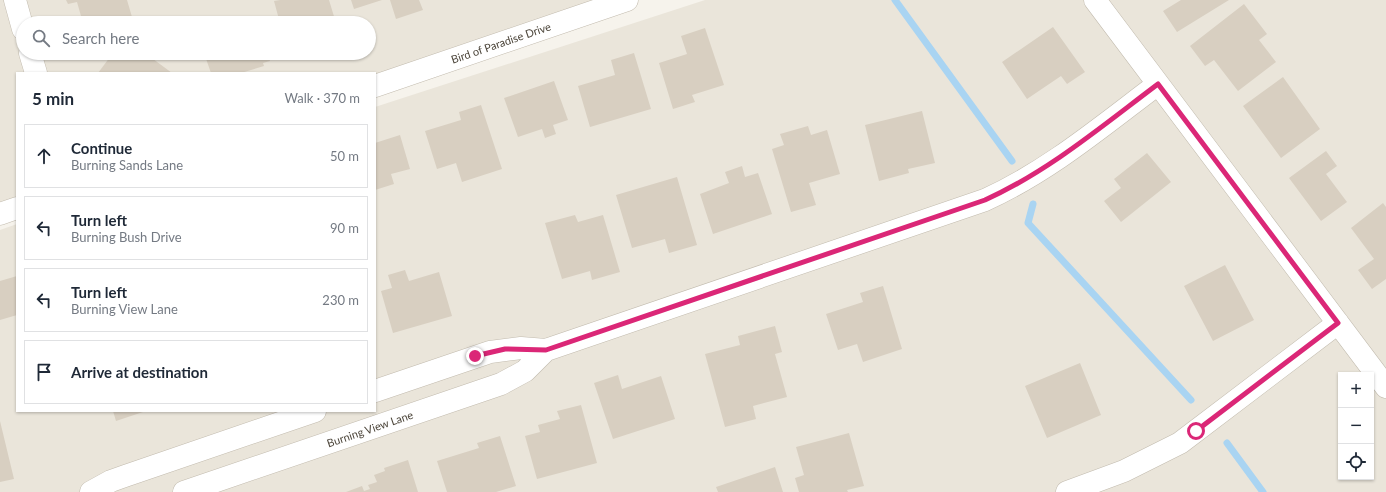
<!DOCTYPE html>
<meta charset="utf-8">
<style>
body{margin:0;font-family:Lato,sans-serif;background:#f6f6f7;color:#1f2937}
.controls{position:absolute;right:12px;bottom:12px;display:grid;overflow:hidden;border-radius:0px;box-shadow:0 1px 3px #0004}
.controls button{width:36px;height:36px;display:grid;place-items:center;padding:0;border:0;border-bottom:1px solid #e0e1e3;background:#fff;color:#1f2937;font:20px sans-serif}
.stop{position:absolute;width:12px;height:12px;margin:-9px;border:3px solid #db2777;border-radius:50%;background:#fff}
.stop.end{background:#db2777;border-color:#fff;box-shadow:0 1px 4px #0008}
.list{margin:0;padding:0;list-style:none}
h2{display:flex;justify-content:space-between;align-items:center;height:52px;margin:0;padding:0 16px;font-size:17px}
h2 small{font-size:13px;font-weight:400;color:#747a83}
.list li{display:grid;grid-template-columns:26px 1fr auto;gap:12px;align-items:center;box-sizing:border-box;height:64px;margin:0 8px 8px;padding:0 8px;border:1px solid #e0e1e3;border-radius:0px}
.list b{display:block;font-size:15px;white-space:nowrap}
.list p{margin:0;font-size:13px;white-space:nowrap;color:#747a83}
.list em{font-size:13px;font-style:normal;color:#747a83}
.icon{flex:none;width:22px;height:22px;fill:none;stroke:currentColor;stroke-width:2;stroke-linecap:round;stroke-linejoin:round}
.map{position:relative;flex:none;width:1386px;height:492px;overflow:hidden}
.search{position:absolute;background:#fff;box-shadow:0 1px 3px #0004;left:16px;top:16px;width:360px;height:44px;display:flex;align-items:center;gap:10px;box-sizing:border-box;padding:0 14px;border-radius:22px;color:#747a83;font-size:15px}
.panel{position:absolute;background:#fff;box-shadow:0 1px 3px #0004;left:16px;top:72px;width:360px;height:340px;border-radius:0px}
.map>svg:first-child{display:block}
</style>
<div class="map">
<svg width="1386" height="492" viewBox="0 0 1386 492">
<rect width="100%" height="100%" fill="#f6f3ec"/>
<!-- residential -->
<path fill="#eae5da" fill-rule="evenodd" d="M0 0H593L375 75V73H17V198L0 203ZM23 23H369V53H23Z
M705 0H1386V492H0V230L17 224V411H375V107ZM1341 375H1371V477H1341Z"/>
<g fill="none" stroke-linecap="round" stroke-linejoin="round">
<!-- stream -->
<path stroke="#a9d4f2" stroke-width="7" d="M895 0 1012 161
M1033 204 1028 223 1191 400
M1227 443 1263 492"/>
</g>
<!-- building -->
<path fill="#d8cfc1" d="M66 0H127L132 17 109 23H83L77 2 68 4Z
M280 0H329L336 23H280L274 1Z
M351 0H382L354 9Z
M390 0H419L423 10 396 19Z
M1181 0H1229L1177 32 1163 11Z
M1244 4 1267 34 1259 40 1276 62 1238 91 1214 60 1205 66 1190 46Z
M245 18 247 23H232Z
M1053 27 1085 72 1067 84 1061 76 1027 99 1002 62Z
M705 28 724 85 692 95 695 102 673 109 659 63 687 54 681 36Z
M113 53H145L172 73H98Z
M204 53H267L270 61 263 63 264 66 241 73H211Z
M634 53 651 109 590 127 578 86 615 75 611 60Z
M1283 77 1320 129 1281 158 1243 106Z
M554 81 568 120 553 125 556 134 545 138 542 129 518 137 504 98Z
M481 105 502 169 462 182 456 163 437 169 425 131 461 120 459 112Z
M922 111 935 163 908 169 909 173 879 181 865 125Z
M808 126 811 135 827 130 840 174 809 183 816 205 791 212 772 149 784 145 780 134Z
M400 135 410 169 391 174 394 184 375 190V143Z
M1326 151 1337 166 1326 174 1347 202 1321 221 1289 178Z
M1147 153 1171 182 1121 222 1104 201 1121 188 1114 179Z
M742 166 745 177 758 173 772 214 713 234 700 194 729 183 725 172Z
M677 177 697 245 669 253 665 239 632 248 616 195Z
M1383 203 1386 207V279L1372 289 1358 270 1374 259 1351 228Z
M575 215 578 222 603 215 620 272 592 280 590 271 562 279 545 223Z
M1225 265 1254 320 1213 341 1184 286Z
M405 270 409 281 439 272 452 316 393 333 381 291 392 288 388 275Z
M17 276V315L0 320V281Z
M883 286 902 349 863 362 857 344 838 350 826 314 863 302 860 293Z
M775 326 782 352 775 354 787 397 753 406 756 419 725 427 705 354 740 345 738 336Z
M1080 363 1101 415 1047 438 1025 386Z
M618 375 622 389 661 376 675 419 613 439 594 383Z
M581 405 597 463 537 479 525 436 540 432 538 425 560 419 557 411Z
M113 411H146L116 421Z
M0 421 14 479 0 482Z
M849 433 864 486 847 490 848 492H799L795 478 804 475 796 447Z
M500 436 516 486 496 492H447L437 461 479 448 477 443Z
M408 460 418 492H346L362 486 364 491 370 489 368 485 377 482 374 475 385 471 384 468Z
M775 467 783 492H718L716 487Z"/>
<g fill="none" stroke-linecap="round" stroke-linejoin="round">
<defs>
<path id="minor" d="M15 0 23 29
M1095 0 1386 387
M30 53 36 73
M546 350 985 200C1049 171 1102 126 1158 84
M91 492 111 481 125 476 315 411
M184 492 501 384 525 371 546 350 521 348 490 352 375 391
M1067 492 1124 471 1180 443 1338 323"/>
<path id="tertiary" d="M375 86 627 0
M0 214 17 208"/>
</defs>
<!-- minor casing -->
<use href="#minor" stroke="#c2bbae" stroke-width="23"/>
<!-- tertiary casing -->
<use href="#tertiary" stroke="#c2bbae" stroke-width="23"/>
<!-- minor -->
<use href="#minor" stroke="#fff" stroke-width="22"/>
<!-- tertiary -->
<use href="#tertiary" stroke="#fff" stroke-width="22"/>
</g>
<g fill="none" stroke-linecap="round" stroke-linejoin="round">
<!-- route -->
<path stroke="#db2777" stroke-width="5" d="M475 356 505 349 546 350 985 200C1049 171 1102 126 1158 84L1338 323 1196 431"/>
</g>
<g text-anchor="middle" stroke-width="3.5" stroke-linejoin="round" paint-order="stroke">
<!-- street labels -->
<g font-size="11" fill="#4b4439" stroke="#fff">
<text transform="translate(501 43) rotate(-19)" y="4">Bird of Paradise Drive</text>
<text transform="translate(370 429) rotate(-19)" y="4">Burning View Lane</text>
</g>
</g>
</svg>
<div class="controls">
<button>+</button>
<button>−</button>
<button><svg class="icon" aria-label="locate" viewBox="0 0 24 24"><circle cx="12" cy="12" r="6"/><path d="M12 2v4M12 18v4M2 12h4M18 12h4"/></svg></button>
</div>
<div class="stop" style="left:1196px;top:431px"></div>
<div class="stop end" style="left:475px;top:356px"></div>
<div class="search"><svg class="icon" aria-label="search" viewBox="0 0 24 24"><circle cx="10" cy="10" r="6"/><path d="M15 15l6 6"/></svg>Search here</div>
<section class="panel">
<h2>5 min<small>Walk · 370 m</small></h2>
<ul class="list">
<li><svg class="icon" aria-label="ahead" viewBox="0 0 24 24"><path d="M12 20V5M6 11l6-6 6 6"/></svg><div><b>Continue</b><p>Burning Sands Lane</p></div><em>50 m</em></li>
<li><svg class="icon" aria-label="left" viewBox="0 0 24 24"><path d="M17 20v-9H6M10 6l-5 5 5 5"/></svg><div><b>Turn left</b><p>Burning Bush Drive</p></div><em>90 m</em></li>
<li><svg class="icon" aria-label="left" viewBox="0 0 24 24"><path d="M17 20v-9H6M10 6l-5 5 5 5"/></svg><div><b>Turn left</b><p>Burning View Lane</p></div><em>230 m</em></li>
<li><svg class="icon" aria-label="arrive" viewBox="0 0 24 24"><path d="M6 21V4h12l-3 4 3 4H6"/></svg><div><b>Arrive at destination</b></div></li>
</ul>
</section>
</div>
